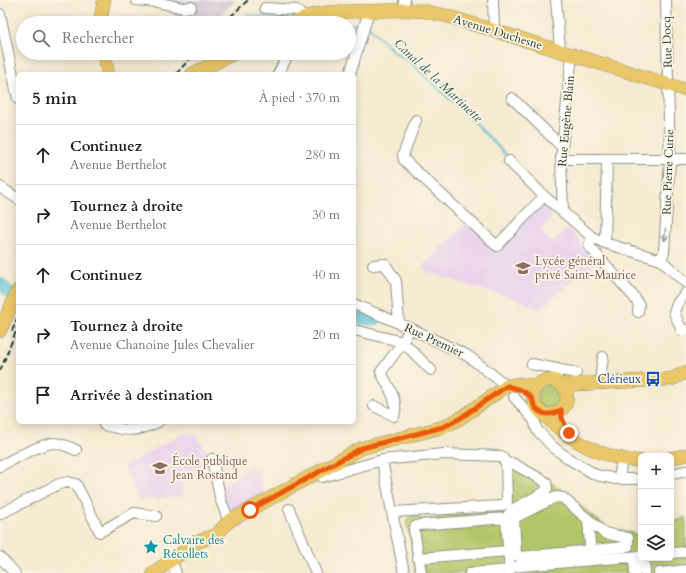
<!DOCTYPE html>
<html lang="fr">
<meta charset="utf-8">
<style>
body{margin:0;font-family:Cardo,serif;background:#f6f6f6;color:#222}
.controls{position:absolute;right:12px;bottom:12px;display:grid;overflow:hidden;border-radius:6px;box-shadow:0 2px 10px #0003}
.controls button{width:36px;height:36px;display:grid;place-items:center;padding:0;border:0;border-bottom:1px solid #e0e0e0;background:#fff;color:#222;font:20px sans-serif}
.stop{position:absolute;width:12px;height:12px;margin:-9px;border:3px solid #ea580c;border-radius:50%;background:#fff}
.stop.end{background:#ea580c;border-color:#fff;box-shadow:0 1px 4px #0008}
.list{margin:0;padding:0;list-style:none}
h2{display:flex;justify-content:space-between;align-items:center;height:52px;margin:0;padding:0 16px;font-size:17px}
h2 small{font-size:13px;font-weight:400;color:#767676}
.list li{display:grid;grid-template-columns:26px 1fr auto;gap:12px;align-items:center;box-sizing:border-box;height:60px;padding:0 16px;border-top:1px solid #e0e0e0}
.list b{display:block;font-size:15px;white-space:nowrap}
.list p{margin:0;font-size:13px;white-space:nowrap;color:#767676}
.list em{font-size:13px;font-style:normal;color:#767676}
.icon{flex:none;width:22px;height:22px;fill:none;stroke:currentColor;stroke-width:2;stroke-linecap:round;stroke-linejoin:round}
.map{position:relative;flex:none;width:686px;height:573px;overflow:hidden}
.search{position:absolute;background:#fff;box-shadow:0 2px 10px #0003;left:16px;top:16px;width:340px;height:44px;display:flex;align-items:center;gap:10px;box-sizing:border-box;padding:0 14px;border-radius:22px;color:#767676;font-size:15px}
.panel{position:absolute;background:#fff;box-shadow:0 2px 10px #0003;left:16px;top:72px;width:340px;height:352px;border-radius:6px}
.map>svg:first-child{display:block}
</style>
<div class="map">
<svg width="686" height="573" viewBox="0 0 686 573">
<rect width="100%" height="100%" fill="#fcf5e5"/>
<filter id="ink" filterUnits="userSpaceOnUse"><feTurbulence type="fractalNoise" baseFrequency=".025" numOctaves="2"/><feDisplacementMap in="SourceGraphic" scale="8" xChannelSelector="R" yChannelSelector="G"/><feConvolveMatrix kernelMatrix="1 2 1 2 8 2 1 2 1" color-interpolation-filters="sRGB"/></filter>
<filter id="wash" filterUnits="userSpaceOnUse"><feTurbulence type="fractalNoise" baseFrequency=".012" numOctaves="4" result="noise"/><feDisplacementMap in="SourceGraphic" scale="16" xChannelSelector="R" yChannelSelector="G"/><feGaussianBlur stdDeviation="0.9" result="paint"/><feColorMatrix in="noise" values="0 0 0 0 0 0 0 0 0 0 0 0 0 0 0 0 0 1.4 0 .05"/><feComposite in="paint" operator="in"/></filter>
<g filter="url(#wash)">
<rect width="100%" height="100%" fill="#f7ead2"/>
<!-- built -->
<path fill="#e9d2ed" d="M540 206H546L555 214 540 230 552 243 568 228 581 243 579 244 588 253 590 252 598 260 539 309 504 295 472 287 439 276 426 271 422 267 467 222 497 249Z
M184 433 197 435 208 454 211 465 182 470 183 496 139 500 124 466Z
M252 466 254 471 258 469 265 497 232 516 220 487 240 476 239 473Z"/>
<!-- industrial -->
<path fill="#c9bfd7" d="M161 0H236L211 23H175L173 4Z"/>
<!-- green -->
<path fill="#b2c568" stroke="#68814e" d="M537 397a13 13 0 1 1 26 0a13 13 0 1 1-26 0Z
M509 458 559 488 606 527 641 535V558H671V523L686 517V573H417L406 520 410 516H418L422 520 436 519 438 515 504 513 509 509Z"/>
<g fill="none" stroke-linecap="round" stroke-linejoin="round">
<!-- stream -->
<path stroke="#54bed1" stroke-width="2" d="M247 15 292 19
M316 20 339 23
M349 24 362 26
M368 26 394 52 407 59 471 119 509 158"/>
<!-- river -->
<path stroke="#54bed1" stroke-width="12" d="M0 283 18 301
M354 318 375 320"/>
</g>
</g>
<g filter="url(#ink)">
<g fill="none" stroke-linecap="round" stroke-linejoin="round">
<defs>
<path id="minor" d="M136 0 157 2 183 8 191 7
M404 0 406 10
M493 0 494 30
M556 0 560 50
M265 8 296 10 305 18
M0 14 18 99
M278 74 289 53
M350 74 369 11
M512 98 562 147
M416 120 403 155 404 160 497 246 544 196 592 237 605 243 661 260 686 283
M561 159H686
M509 161 544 196
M0 187 18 199
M563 211 561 159 572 54
M592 237 589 246 634 297 639 305 638 312
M605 243 607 159
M661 260 664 252 670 160 666 0
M373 265 385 264 396 281 399 323
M686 293 678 302 674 312 682 331 686 330
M354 304 410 328 468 356 507 386
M354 330 403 342 431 370
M532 364 576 373
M556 381 558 369
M603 384 601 373 603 357
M514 397 534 420 537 430 553 447 569 459 596 475 616 479H641
M374 406 394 416C399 400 388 387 381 372L403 342 410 328
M104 425C129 431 134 433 158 422
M212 459 221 501 229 521
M382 460 404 573
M0 466C11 460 43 443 55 443 63 444 69 447 76 450
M319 472 322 477 382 460 443 454 501 456 506 463 507 502 501 506 392 512
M671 474 686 471
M619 479 622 459
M289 509 316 573
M0 514 59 484 68 482 76 484 100 532 134 513 156 516
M508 516 514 518 556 497 563 498 604 533 628 538V546L624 547 520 557 516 555 514 518
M506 518 512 510 545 492 547 488 546 482 512 463
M588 519 591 557
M671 553 686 552
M0 557 15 573
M634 557 635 573
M418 558 508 551
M644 558 645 573
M171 560 176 573
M509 567 641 556
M421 573 414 530 415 527 419 525 506 518 510 573
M470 573 510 570
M659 573 686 570"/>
<path id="major" d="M100 23 104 0
M294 23 313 15 331 12 406 10 424 11 447 16 686 90
M104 53 108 74
M192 74 235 53
M0 331 18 290
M533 397a17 17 0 1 1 34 0a17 17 0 1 1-34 0Z
M562 385 672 379 686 372
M541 412C569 441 601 459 641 461
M671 458 686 455
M153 573 196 543 217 534 229 521 362 448 443 427 459 419 507 386 518 384 536 386"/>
</defs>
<!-- minor casing -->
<use href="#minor" stroke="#8b9483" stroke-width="12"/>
<!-- major casing -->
<use href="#major" stroke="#8b9483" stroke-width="14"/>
<!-- minor -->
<use href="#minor" stroke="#fff" stroke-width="10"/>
<!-- major -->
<use href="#major" stroke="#eac769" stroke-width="13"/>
<!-- rail -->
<path stroke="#1f3d34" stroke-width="2" stroke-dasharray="6 3" stroke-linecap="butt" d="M224 23 248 0
M176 74 195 53
M12 331 18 316
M0 371 18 326"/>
</g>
<!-- one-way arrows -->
<defs><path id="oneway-shaft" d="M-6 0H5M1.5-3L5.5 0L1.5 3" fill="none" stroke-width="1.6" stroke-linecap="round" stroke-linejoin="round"/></defs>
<use stroke="#8f9e9a" href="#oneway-shaft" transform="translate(665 235) rotate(94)"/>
</g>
<g fill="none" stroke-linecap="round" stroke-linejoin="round" filter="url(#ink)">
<!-- route -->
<path stroke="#ea580c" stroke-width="5" d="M250 510 362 448 443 427 459 419 507 386C514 388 528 391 532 399 533 400 533 403 534 405 539 416 552 416 561 410L562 418 569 433"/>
</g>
<!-- icons -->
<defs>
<symbol id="school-bare" viewBox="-9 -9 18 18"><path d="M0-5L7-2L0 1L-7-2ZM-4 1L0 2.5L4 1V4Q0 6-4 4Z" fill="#8d6e63" stroke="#fcf5e5" stroke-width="2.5" paint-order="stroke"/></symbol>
<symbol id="bus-bare" viewBox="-9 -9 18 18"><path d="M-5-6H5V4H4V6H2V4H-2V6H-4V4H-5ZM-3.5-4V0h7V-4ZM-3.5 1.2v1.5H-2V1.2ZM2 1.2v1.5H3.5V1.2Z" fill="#1a4fb4" stroke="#fcf5e5" stroke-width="2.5" paint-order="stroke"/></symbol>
<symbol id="sight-bare" viewBox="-9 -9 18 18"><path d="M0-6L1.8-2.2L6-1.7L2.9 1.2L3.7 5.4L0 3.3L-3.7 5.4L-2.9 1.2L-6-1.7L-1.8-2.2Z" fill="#0f9aa8" stroke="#fcf5e5" stroke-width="2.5" paint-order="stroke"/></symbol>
</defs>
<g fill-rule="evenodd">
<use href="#school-bare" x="512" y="257" width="22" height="22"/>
<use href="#bus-bare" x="642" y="368" width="22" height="22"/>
<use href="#school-bare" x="149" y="457" width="22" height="22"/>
<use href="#sight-bare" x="140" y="536" width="22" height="22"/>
</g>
<g text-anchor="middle" stroke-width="3.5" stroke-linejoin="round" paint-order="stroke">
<!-- street labels -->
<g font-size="12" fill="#1f3d34" stroke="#fcf5e5">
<text transform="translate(498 32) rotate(17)" y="4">Avenue Duchesne</text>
<text transform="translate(667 42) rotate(-92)" y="4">Rue Docq</text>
<text transform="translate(566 121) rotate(-85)" y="4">Rue Eugène Blain</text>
<text transform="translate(668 172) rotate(-88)" y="4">Rue Pierre Curie</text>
<text transform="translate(434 340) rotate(25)" y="4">Rue Premier</text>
</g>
<!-- education labels -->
<g font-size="12" fill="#785e54" stroke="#fcf5e5" text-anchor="start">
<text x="535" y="265">Lycée général<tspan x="535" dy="14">privé Saint-Maurice</tspan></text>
<text x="172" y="465">École publique<tspan x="172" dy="14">Jean Rostand</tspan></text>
</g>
<!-- transit labels -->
<g font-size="12" fill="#164399" stroke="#fcf5e5" text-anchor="end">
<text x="641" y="383">Clérieux</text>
</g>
<!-- culture labels -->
<g font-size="12" fill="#0d838f" stroke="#fcf5e5" text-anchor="start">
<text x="163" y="544">Calvaire des<tspan x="163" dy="14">Récollets</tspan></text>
</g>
<!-- water labels -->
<g font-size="13" font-style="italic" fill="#2c5d5b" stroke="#fcf5e5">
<text transform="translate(439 80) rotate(43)" y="5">Canal de la Martinette</text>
</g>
</g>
</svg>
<div class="controls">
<button>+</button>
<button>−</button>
<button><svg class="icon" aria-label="layers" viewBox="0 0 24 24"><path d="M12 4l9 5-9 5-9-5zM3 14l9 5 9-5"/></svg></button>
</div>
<div class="stop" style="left:250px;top:510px"></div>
<div class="stop end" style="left:569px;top:433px"></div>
<div class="search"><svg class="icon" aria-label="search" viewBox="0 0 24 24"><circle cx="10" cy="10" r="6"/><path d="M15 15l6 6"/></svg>Rechercher</div>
<section class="panel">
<h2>5 min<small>À pied · 370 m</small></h2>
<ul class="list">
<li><svg class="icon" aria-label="ahead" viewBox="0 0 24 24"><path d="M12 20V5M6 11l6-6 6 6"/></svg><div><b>Continuez</b><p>Avenue Berthelot</p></div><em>280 m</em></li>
<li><svg class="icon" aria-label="right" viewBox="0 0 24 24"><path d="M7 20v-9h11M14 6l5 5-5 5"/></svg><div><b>Tournez à droite</b><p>Avenue Berthelot</p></div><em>30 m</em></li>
<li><svg class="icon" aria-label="ahead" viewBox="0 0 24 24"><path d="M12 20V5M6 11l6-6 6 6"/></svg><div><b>Continuez</b></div><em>40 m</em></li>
<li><svg class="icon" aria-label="right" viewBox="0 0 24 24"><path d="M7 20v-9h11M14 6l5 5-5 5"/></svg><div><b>Tournez à droite</b><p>Avenue Chanoine Jules Chevalier</p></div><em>20 m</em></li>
<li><svg class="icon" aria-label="arrive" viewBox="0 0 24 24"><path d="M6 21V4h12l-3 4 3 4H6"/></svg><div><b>Arrivée à destination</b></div></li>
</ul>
</section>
</div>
